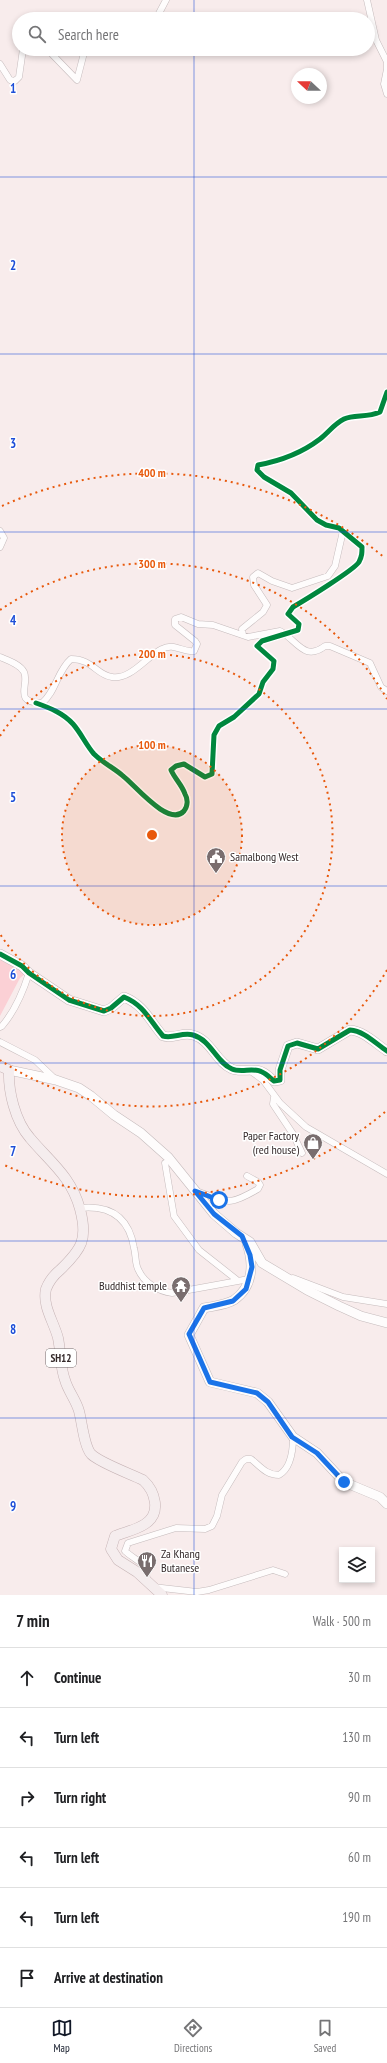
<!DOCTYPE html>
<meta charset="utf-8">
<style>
body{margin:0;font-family:"PT Sans Narrow",sans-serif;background:#f2f2f2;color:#202124}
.controls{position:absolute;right:12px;bottom:12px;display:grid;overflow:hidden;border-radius:0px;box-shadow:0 2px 6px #0003}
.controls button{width:36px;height:36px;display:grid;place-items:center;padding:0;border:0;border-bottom:1px solid #e0e0e0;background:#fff;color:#202124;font:20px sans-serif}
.compass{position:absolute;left:291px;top:68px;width:36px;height:36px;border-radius:50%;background:#fff;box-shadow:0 2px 6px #0003;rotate:292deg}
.stop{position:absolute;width:12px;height:12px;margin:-9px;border:3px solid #1a73e8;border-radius:50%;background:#fff}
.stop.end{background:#1a73e8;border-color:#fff;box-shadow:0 1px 4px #0008}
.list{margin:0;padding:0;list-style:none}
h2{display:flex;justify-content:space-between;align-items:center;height:52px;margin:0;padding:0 16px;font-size:17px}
h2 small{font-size:13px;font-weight:400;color:#757577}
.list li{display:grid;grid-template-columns:26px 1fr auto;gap:12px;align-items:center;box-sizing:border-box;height:60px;padding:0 16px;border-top:1px solid #e0e0e0}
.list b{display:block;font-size:15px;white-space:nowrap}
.list em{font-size:13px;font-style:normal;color:#757577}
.icon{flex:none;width:22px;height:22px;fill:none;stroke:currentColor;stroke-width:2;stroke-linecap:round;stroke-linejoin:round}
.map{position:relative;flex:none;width:387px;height:1595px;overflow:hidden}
.search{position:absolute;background:#fff;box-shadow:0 2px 6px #0003;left:12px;right:12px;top:12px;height:44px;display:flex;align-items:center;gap:10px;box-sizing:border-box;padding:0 14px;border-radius:22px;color:#757577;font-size:15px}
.sheet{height:412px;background:#fff}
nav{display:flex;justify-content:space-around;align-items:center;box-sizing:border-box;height:56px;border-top:1px solid #e0e0e0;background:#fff;font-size:11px;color:#757577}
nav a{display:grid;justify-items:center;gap:2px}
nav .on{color:#111827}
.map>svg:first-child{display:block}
</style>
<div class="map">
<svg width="387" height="1595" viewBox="0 0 387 1595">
<rect width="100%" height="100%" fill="#f8ecec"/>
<!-- green -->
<path fill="#fbd0d5" d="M0 957 26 973 20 978 0 1016Z"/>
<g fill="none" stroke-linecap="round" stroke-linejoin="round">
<defs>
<path id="street" d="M367 0 376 40 387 62V68
M92 19 98 17 100 19
M125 19 130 17 133 19
M156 19 166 0
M47 49 77 80 85 49
M0 64 10 80 15 81 19 77 23 49
M387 69 384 84 387 94
M0 531 4 538 0 547
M243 635 242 629 263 612 267 605 254 585 253 577 258 573 272 581 292 588 328 576 335 566 343 531
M0 657C7 660 20 664 24 672 30 685 12 703 42 703 56 692 57 671 71 659 93 659 96 675 112 677 131 680 147 656 162 649 174 642 183 653 194 651L197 644 195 641 175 625V619L181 617 198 624 213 625 248 637 280 631C297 640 304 662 325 646H330L370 663 381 687 387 691
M36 703C50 708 63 713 73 724 81 733 86 745 94 754 103 763 114 768 123 776 134 784 169 828 184 811 188 806 188 799 185 794 182 785 175 779 171 770L176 766 184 764 205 777 212 774 214 735 219 726 234 717 259 694 263 682 273 669 274 661 257 646 262 641 298 630 299 624 288 614 293 607C305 600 354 570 359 562 362 556 362 553 362 547L339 528 326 525 317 520 291 493 264 477 257 470 258 465C280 461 303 452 320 439 329 432 334 424 344 419 354 414 367 418 380 412L387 392
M0 1027 2 1026C15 1011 23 992 29 973
M0 1042 35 1060 55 1079
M252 1072 263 1080 280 1103 306 1127 387 1174
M274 1097 273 1104 293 1134 302 1153
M165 1163 174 1216 199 1250 237 1280
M196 1191C229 1202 227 1207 258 1189L260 1185 258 1182 247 1176
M80 1208C110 1205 129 1217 134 1248 136 1255 135 1263 138 1269 144 1283 158 1291 172 1293L249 1279
M293 1278 343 1297 387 1304
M147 1580C146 1561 137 1562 125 1551L128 1543 176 1528 205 1529 212 1526 217 1516 222 1495 242 1462 246 1459H251C260 1466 266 1475 279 1475 291 1468 293 1449 293 1437
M153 1587 197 1592 209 1590 273 1570 285 1574"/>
<path id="secondary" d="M0 954 22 966 29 973 69 1000 104 1011 111 1008 124 997C144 1005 150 1021 163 1036 173 1039 182 1032 193 1035 211 1040 216 1062 232 1069 241 1073 254 1067 262 1072 267 1074 270 1078 274 1081L280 1080V1070L288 1046 297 1043 318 1049 350 1030C364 1031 375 1043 387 1051
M9 1070 56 1080 79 1088 91 1096 114 1115 141 1133 168 1157 214 1214 236 1233 250 1242 262 1263 307 1290 339 1306 361 1316 387 1323
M247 1244C254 1264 253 1287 234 1300 226 1305 213 1306 204 1308L189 1335 210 1382 257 1393 268 1402 293 1437 317 1453 344 1482 380 1497 387 1504"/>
<path id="primary" d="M0 1066 9 1070C8 1091 15 1121 30 1138 50 1162 71 1176 80 1209 88 1239 82 1249 60 1270 54 1275 49 1281 46 1289 42 1306 54 1322 58 1338 61 1352 60 1367 65 1380 68 1391 76 1400 79 1411 82 1422 84 1446 91 1454 100 1463 131 1474 143 1480 155 1491 162 1513 145 1524 136 1530 125 1532 115 1536L111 1549 118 1560 137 1572 162 1595"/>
</defs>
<!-- street casing -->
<use href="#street" stroke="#c5bbbc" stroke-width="7"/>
<!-- secondary casing -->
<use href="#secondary" stroke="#c5bbbc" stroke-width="10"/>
<!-- primary casing -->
<use href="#primary" stroke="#c5b2b4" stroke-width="11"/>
<!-- street -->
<use href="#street" stroke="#fefcfc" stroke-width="6"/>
<!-- secondary -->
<use href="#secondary" stroke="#fefcfc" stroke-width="9"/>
<!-- primary -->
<use href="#primary" stroke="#f5edee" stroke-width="10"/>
<defs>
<path id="cycleway" d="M36 703C50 708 63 713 73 724 81 733 86 745 94 754 103 763 114 768 123 776 134 784 169 828 184 811 188 806 188 799 185 794 182 785 175 779 171 770L176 766 184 764 205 777 212 774 214 735 219 726 234 717 259 694 263 682 273 669 274 661 257 646 262 641 298 630 299 624 288 614 293 607C305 600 354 570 359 562 362 556 362 553 362 547L339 528 326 525 317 520 291 493 264 477 257 470 258 465C280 461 303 452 320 439 329 432 334 424 344 419 354 414 367 418 380 412L387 392
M0 954 22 966 29 973 69 1000 104 1011 111 1008 124 997C144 1005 150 1021 163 1036 173 1039 182 1032 193 1035 211 1040 216 1062 232 1069 241 1073 254 1067 262 1072 267 1074 270 1078 274 1081L280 1080V1070L288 1046 297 1043 318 1049 350 1030C364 1031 375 1043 387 1051"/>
</defs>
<!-- cycleway casing -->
<use href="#cycleway" stroke="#fff" stroke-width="8"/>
<!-- cycleway -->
<use href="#cycleway" stroke="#00873e" stroke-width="5"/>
</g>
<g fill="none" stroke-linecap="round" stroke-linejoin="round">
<!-- route -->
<path stroke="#1a73e8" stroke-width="5" d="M219 1200 195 1191 214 1214 242 1236 250 1255 252 1267 246 1289 233 1301 204 1308 189 1334 210 1382 257 1393 268 1402 292 1437 317 1453 344 1482"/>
</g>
<!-- grid -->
<path fill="none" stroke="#1d4ed8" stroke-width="1" stroke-opacity="0.55" d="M194 0V19M194 49V1595M0 177H387M0 354H387M0 532H387M0 709H387M0 886H387M0 1063H387M0 1241H387M0 1418H387"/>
<!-- distance rings -->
<circle cx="152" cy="835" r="90" fill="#e8590c" fill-opacity=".12"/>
<g fill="none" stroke="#e8590c" stroke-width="2" stroke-dasharray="2 4">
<circle cx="152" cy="835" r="90"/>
<path d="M0 736A181 181 0 1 1 0 934"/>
<path d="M387 970A271 271 0 0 1 0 1060M0 610A271 271 0 0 1 387 699"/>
<path d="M385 1112A362 362 0 0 1 2 1164M2 506A362 362 0 0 1 385 558"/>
</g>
<!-- icons -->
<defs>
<symbol id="civic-pin" viewBox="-11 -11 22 30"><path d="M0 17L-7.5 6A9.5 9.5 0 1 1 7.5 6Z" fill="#796d6e" stroke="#fff"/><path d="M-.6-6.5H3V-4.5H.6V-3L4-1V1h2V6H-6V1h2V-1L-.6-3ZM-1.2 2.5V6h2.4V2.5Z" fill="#fff"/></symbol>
<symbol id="shop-pin" viewBox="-11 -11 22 30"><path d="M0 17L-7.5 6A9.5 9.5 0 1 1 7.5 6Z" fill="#796d6e" stroke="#fff"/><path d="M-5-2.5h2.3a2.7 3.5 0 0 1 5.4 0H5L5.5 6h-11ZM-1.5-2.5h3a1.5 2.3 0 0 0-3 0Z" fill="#fff"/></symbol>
<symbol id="temple-pin" viewBox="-11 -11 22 30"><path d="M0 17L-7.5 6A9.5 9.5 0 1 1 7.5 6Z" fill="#796d6e" stroke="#fff"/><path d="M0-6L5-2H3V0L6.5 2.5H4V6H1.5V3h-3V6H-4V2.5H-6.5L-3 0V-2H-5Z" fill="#fff"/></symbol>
<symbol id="restaurant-pin" viewBox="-11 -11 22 30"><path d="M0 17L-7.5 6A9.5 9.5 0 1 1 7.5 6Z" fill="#796d6e" stroke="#fff"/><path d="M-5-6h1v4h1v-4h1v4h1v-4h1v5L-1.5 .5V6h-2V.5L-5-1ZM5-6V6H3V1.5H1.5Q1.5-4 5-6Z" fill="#fff"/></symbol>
</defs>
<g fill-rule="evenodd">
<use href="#civic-pin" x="205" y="846" width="22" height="30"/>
<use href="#shop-pin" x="302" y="1132" width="22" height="30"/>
<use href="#temple-pin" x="170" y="1275" width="22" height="30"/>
<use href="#restaurant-pin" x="136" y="1550" width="22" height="30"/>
</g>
<g text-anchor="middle" stroke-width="3" stroke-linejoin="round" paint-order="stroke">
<!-- shield labels -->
<rect fill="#fff" stroke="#71696a" stroke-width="1" x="46" y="1349" width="30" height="18" rx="3"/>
<g font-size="11" font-weight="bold" fill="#34292a">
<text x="61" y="1362">SH12</text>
</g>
<!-- poi labels -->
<g font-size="12" fill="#34292a" stroke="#fff" text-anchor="start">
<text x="230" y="861">Samalbong West</text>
<text x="299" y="1140" text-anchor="end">Paper Factory<tspan x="299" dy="14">(red house)</tspan></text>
<text x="167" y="1290" text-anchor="end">Buddhist temple</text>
<text x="161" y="1558">Za Khang<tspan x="161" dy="14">Butanese</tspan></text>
</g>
</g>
<g font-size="13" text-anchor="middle" font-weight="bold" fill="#1d4ed8" stroke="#fff" stroke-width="3" stroke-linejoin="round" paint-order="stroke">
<text x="13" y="93">1</text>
<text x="13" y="270">2</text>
<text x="13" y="448">3</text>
<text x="13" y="625">4</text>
<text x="13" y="802">5</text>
<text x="13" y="979">6</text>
<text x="13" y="1156">7</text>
<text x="13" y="1334">8</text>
<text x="13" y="1511">9</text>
</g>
<circle cx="152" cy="835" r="6" fill="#e8590c" stroke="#fff" stroke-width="2"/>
<g font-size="12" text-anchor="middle" font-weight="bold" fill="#e8590c" stroke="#fff" stroke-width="3" stroke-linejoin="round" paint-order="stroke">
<text x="152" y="477">400 m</text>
<text x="152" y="568">300 m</text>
<text x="152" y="658">200 m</text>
<text x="152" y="749">100 m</text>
</g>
</svg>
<div class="controls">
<button><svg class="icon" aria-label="layers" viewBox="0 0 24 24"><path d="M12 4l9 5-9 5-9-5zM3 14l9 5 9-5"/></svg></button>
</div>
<svg class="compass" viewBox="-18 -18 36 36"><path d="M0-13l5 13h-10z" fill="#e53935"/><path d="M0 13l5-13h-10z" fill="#757577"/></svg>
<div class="stop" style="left:219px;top:1200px"></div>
<div class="stop end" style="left:344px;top:1482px"></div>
<div class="search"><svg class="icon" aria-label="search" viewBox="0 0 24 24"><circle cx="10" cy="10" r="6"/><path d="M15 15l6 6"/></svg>Search here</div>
</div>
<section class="sheet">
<h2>7 min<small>Walk · 500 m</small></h2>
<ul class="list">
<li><svg class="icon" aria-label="ahead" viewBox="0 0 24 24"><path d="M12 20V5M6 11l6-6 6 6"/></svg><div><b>Continue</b></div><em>30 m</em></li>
<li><svg class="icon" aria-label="left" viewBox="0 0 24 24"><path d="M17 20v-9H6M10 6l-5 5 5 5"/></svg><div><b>Turn left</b></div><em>130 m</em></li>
<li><svg class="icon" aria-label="right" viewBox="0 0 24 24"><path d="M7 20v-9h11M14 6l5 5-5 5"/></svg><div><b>Turn right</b></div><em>90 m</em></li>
<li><svg class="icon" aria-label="left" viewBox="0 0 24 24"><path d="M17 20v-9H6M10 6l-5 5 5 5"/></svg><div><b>Turn left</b></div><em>60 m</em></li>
<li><svg class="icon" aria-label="left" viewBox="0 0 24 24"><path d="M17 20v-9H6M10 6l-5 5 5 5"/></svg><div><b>Turn left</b></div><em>190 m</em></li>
<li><svg class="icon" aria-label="arrive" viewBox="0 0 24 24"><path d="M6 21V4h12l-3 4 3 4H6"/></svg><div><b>Arrive at destination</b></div></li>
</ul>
</section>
<nav>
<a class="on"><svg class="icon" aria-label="map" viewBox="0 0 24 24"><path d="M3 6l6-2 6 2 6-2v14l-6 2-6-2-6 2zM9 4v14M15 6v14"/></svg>Map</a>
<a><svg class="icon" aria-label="directions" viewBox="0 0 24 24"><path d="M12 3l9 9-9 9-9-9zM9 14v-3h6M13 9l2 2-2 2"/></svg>Directions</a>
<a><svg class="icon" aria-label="saved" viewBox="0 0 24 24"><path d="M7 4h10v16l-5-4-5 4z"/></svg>Saved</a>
</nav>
